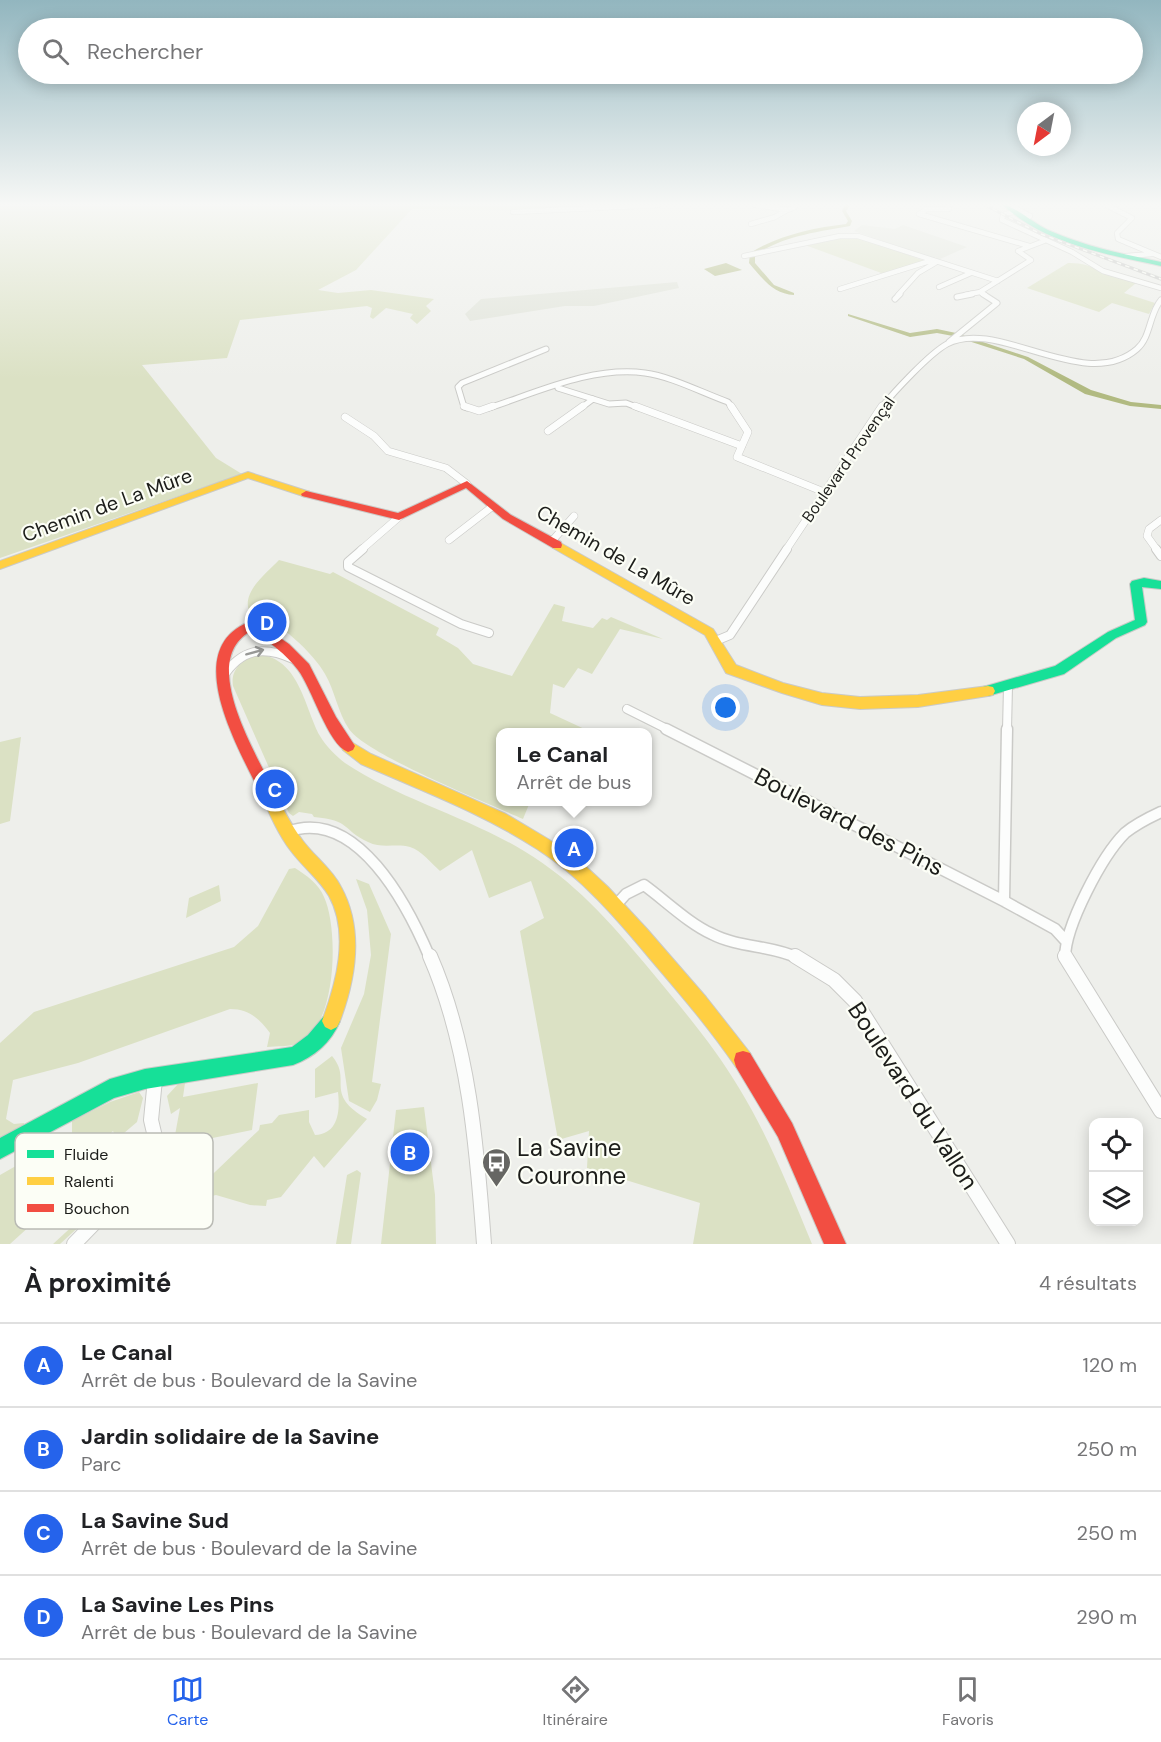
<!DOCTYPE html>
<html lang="fr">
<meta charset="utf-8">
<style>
body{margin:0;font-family:"DM Sans",sans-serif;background:#f6f6f6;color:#202124}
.controls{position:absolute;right:18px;bottom:18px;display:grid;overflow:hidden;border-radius:12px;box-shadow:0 3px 15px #0003}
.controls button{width:54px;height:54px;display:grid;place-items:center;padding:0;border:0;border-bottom:2px solid #e0e0e0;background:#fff;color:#202124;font:30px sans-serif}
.compass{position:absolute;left:1017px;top:102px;width:54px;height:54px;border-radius:50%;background:#fff;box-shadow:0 3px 15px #0003;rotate:212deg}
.you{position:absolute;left:726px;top:708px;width:21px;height:21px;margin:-15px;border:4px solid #fff;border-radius:50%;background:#1a73e8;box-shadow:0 0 0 9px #1a73e833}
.badge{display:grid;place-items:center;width:39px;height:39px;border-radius:50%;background:#2563eb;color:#fff;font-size:20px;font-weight:700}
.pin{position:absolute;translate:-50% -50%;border:3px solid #fff;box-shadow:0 2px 6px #0006}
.popup{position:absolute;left:496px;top:728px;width:156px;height:78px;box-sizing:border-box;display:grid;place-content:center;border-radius:12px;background:#fff;filter:drop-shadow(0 2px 4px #0005);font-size:20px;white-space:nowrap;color:#757577}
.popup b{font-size:22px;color:#202124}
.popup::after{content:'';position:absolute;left:50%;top:100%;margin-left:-12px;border:12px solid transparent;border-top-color:#fff}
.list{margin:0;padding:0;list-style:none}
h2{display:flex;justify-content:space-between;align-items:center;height:78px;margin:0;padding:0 24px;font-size:26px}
h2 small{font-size:20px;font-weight:400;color:#757577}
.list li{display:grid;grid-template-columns:39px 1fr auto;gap:18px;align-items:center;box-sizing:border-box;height:84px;padding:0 24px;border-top:2px solid #e0e0e0}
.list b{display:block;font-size:22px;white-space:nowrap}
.list p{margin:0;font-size:20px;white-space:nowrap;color:#757577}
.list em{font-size:20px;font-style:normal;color:#757577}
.icon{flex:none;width:33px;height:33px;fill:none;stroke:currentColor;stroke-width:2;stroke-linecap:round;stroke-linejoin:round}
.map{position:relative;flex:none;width:1161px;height:1244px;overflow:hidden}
.search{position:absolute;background:#fff;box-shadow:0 3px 15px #0003;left:18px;right:18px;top:18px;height:66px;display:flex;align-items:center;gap:15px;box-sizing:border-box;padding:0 21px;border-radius:33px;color:#757577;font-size:22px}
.sheet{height:414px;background:#fff}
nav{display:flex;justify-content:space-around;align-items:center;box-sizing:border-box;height:84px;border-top:2px solid #e0e0e0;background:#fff;font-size:16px;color:#757577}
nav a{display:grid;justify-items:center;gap:3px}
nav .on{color:#2563eb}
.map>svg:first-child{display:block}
</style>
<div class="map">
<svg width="1161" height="1244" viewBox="0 0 1161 1244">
<rect width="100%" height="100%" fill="#eeefeb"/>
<!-- built -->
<path fill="#e0e3d9" d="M1008 216 1062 241 1161 277V281L1036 233 1006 218Z
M862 225 895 229 903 225 967 247 938 260 854 231Z
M677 282 679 288 594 306H565L470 321 465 314 481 299Z"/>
<!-- green -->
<path fill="#dbe1c4" d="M0 205H641L541 210 412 209 356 270 318 290 338 293 371 290 434 299 426 306 431 311 417 324 410 318 413 314 386 308 373 319 370 317 372 308 367 306 240 320 227 358 142 365 216 458 242 474 0 558Z
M843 237 862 238 925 261 884 274 805 245Z
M1068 263C1091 262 1113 277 1136 283L1124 293 1155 303 1149 314 1112 303 1099 312 1027 288Z
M279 560 330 574 333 572 439 628 436 635 458 648 473 664 512 676 554 604 565 607 562 621 593 628 602 618 607 620 611 617 663 639 620 629 592 674 578 668 564 688 553 684 550 713 591 732H500V802H530L523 819C490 804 365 754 349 729 338 713 335 691 325 674 313 652 274 617 249 611 242 591 266 574 279 560Z
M262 655C300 661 305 709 320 736 325 745 337 757 345 763 399 799 468 817 524 851 574 881 609 921 646 965 678 1004 713 1044 739 1088 769 1137 790 1191 812 1244H693L700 1203 587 1168 589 1131 558 1140 520 931 544 918 531 881 489 898 472 850 440 871C431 863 422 851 410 847 397 843 382 849 368 842 342 830 351 820 314 817L312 814 299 812 293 816 289 813 233 686C230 668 245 657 262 655Z
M21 737 10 821 0 824V742Z
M295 868C306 875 319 884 324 897 339 929 337 1027 299 1043 290 1047 276 1046 267 1047L270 1033C260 1019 249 1009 230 1009L78 1063 13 1080 6 1119 14 1124 24 1123V1126L0 1140V1043L34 1012 234 947 258 926 289 869Z
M356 879 369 884 391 934 372 1082 381 1084 377 1100 370 1112 349 1101 341 1048 364 994 371 955 367 910Z
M219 885 221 901 186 918 189 898Z
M332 1056C353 1081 323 1093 367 1119L324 1168 314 1156 281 1197 267 1200 266 1206 250 1205 216 1195 191 1201 193 1193 259 1130 260 1125 272 1123 279 1115 309 1110V1122L315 1135C339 1134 340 1110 338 1092L315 1098V1069Z
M185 1083 183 1097 258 1083 252 1130 173 1146 180 1108 171 1114 167 1096 178 1084Z
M139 1092 143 1098 137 1122 117 1139 113 1131 36 1199 42 1215 10 1244H0V1175L72 1134V1121L110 1102Z
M424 1107 435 1195 436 1244H381L396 1110Z
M357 1170 361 1173 351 1244H336L347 1175Z
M128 1175 130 1180 60 1244H53Z"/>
<!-- water -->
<path fill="#b1ba81" d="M726 263 742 270 715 276 704 269Z"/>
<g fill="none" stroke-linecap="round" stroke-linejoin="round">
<!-- canal -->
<path fill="#b1ba81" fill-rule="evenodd" d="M845 205H850L846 211 852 221 850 226C817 232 783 236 755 255V263L774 285 794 293V295C773 294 762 278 749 263L750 253C779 235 813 228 846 224L848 221 842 211Z
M848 314 910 333 937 329 956 333 1028 357 1091 390 1131 402 1161 405V409L1130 406 1085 394 1024 359 953 336 937 333 910 337 848 316Z"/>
<defs>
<path id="street-far5" d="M755 205 788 210 795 207 793 205
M947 205 949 209H927L919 214 1029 246
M1106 205 1132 218 1117 233 1118 239 1161 257
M1013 207 1030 216 1028 218
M1016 211 1003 215 1002 220 1072 252 1103 271 1161 288
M513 212 659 205
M751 224 775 217 787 210
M744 256 840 236H858L998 281
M1126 256 1152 254
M939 287 971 273
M840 289 933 260
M898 295 918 273 935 263
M965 295 980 292
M985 295 980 292 1031 260 1018 251 1044 241"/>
<path id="street-far4" d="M957 297 972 294
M895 299 900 294
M949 342 997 303 983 294
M558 388 609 404 626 403 639 408
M467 408 464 407 458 387 462 383 546 349
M489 408C538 392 592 366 645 373 670 376 703 393 728 402L732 408
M581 408 593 399
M881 408C894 392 929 354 947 344 997 317 1085 394 1137 349 1151 337 1149 314 1161 300"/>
<path id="street-far3" d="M464 406 479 411 493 406
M635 406 742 446
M731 406 748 432 737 457 824 492
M345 417 374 436 388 451 446 468 467 484
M548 431 583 406
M449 540 493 506
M552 541 574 516
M361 550 399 517
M786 550 882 406
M1157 550 1147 536 1149 529 1161 520"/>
<path id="street-far2" d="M363 549 348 562V567L461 624 489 633
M1156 549 1161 556
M718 640 730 635 787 549
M223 677C241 649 263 645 293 659
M627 709 669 730
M1007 730 1008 686"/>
<path id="street-far1" d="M666 729 1004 901 1055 929 1066 941
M287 832C357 806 408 906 430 958
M1004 901 1007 729
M616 905 626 894 644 885C666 901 688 923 712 934 739 948 771 945 798 958
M1065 958C1065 926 1102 856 1125 833 1136 824 1148 818 1161 812"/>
<path id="street" d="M430 956C469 1045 477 1148 484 1244
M795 956 834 980 855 1001 1008 1244
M1065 956 1161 1111
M74 1244 146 1170 153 1154 155 1137 151 1120 155 1079"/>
<path id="fast" d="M1003 205C1013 205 1036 225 1048 230 1084 246 1122 254 1161 262V266C1107 254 1046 245 1003 205Z
M1144 578 1161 581V589L1142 587 1147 622 1145 625 1116 638 1064 674 988 696 983 695 981 691 983 687 1055 666 1108 632 1135 620 1130 584 1132 581Z
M331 1012 337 1015 340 1021C331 1043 314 1057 293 1065L145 1089 114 1098 0 1159V1138L110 1079 145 1069 292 1047 308 1035 325 1015Z"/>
<path id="slow" d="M248 472 310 492 311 494 306 497 248 478 0 569V561Z
M557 541 713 629 736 665 783 683 822 693 860 697 918 695 988 686 993 687 995 691 993 695 988 696 918 707 860 709 822 705 782 693 726 673 705 635 553 548 552 545Z
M348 740 371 754 506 814 548 839 580 861 608 887 647 929 706 997 750 1053 752 1060 750 1067 743 1069 736 1067C710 1029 681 995 651 960 617 919 582 878 537 849 482 813 420 790 361 764L343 750 341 746 343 742Z
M268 787 273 789C282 807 291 825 303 841 315 857 332 869 341 887 364 929 356 978 340 1021L337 1027 331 1030 325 1027 322 1021C336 984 350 934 329 896 319 879 303 867 291 851 278 834 269 813 261 794L263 789Z"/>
<path id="jam" d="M467 481 511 515 561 542 562 545 561 548H553L503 519 466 488 399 520 302 496 301 494 306 491 398 513Z
M254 620 289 644 309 664 336 717 355 746 353 750 348 752C328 745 312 688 298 670 286 654 269 642 253 630 195 659 258 755 275 794L273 799 268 801 263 799C241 752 175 646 254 620Z
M743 1051 750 1053 792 1123 846 1244H824L778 1137 736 1067 734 1060 736 1053Z"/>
</defs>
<!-- street-far5 casing -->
<use href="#street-far5" stroke="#cacac7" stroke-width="6"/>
<!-- street-far4 casing -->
<use href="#street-far4" stroke="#cacac7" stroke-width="7"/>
<!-- street-far3 casing -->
<use href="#street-far3" stroke="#cacac7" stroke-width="8"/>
<!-- street-far2 casing -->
<use href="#street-far2" stroke="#cacac7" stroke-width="10"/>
<!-- street-far1 casing -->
<use href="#street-far1" stroke="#cacac7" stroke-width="13"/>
<!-- street casing -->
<use href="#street" stroke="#cacac7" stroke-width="16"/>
<!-- fast casing -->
<use href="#fast" stroke="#cacac7" stroke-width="2"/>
<!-- slow casing -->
<use href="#slow" stroke="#cacac7" stroke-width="2"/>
<!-- jam casing -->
<use href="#jam" stroke="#cacac7" stroke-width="2"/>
<!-- street-far5 -->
<use href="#street-far5" stroke="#fcfdfc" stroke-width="4.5"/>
<!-- street-far4 -->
<use href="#street-far4" stroke="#fcfdfc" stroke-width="5"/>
<!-- street-far3 -->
<use href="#street-far3" stroke="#fcfdfc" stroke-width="7"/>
<!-- street-far2 -->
<use href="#street-far2" stroke="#fcfdfc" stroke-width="8"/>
<!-- street-far1 -->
<use href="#street-far1" stroke="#fcfdfc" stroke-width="10"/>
<!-- street -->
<use href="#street" stroke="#fcfdfc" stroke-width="14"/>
<!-- fast -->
<use href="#fast" fill="#16e098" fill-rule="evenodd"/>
<!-- slow -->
<use href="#slow" fill="#ffcf43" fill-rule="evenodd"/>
<!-- jam -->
<use href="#jam" fill="#f24e42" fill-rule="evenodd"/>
<defs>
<path id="rail" d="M985 205 1041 234 1161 279"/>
</defs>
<!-- rail casing -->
<use href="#rail" stroke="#c3c3c2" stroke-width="3"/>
<!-- rail -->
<use href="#rail" stroke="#fcfef6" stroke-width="1.5" stroke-dasharray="4.5" stroke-linecap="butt"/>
</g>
<!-- one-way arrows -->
<defs><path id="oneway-shaft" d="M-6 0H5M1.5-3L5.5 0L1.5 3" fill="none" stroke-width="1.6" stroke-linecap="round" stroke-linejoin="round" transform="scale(1.5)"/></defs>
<use stroke="#979896" href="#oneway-shaft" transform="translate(255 652) rotate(-15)"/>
<!-- sky -->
<linearGradient id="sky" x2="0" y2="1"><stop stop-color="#92b6bf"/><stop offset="0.54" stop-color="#f7f8f6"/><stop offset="1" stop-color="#f7f8f6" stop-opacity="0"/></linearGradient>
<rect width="1161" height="379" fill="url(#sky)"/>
<!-- icons -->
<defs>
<symbol id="bus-pin" viewBox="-11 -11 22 30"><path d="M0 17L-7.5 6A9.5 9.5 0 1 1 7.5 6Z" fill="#666663" stroke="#fcfef6"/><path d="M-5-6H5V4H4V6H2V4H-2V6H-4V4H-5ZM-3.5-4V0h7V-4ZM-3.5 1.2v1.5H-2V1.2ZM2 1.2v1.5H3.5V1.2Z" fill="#fff"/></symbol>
</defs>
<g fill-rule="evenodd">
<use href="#bus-pin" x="480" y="1146" width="33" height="45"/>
</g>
<g text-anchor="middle" stroke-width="4.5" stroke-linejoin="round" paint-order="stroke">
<!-- far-street labels -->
<g font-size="16" fill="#1c1d1a" stroke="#fcfef6">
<text transform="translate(848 459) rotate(-55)" y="6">Boulevard Provençal</text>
</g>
<!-- street labels -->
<g font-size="20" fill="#1c1d1a" stroke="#fcfef6">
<text transform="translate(107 505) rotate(-20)" y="7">Chemin de La Mûre</text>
<text transform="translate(616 555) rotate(30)" y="7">Chemin de La Mûre</text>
</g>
<!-- near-street labels -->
<g font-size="24" fill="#1c1d1a" stroke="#fcfef6">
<text transform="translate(849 822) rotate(27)" y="8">Boulevard des Pins</text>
<text transform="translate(913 1096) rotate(57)" y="8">Boulevard du Vallon</text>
</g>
<!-- near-poi labels -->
<g font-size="24" fill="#1c1d1a" stroke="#fcfef6" text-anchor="start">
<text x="517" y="1156">La Savine<tspan x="517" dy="28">Couronne</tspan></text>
</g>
</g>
<!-- legend -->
<rect x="15" y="1133" width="198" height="96" rx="9" fill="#fcfef6" stroke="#b9bab4" stroke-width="1.5"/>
<rect x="27" y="1150" width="27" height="8" fill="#16e098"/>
<rect x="27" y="1177" width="27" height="8" fill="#ffcf43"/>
<rect x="27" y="1204" width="27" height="8" fill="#f24e42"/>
<g font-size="16" fill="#1c1d1a">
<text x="64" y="1160">Fluide</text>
<text x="64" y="1187">Ralenti</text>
<text x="64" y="1214">Bouchon</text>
</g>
</svg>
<div class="controls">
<button><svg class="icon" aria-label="locate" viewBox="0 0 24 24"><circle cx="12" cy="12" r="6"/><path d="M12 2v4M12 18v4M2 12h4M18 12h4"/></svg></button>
<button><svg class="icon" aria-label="layers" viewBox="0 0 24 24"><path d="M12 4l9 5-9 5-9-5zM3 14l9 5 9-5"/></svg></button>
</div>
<svg class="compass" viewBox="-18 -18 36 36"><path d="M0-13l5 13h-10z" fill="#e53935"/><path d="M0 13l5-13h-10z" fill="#757577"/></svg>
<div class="you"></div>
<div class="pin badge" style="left:574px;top:848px">A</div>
<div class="popup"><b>Le Canal</b>Arrêt de bus</div>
<div class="pin badge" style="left:410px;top:1152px">B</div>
<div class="pin badge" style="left:275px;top:789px">C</div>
<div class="pin badge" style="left:267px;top:622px">D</div>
<div class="search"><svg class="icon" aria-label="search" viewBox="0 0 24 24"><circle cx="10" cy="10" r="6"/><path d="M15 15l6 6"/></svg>Rechercher</div>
</div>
<section class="sheet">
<h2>À proximité<small>4 résultats</small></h2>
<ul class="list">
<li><span class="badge">A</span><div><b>Le Canal</b><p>Arrêt de bus · Boulevard de la Savine</p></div><em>120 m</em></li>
<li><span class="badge">B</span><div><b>Jardin solidaire de la Savine</b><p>Parc</p></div><em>250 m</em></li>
<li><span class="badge">C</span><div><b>La Savine Sud</b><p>Arrêt de bus · Boulevard de la Savine</p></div><em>250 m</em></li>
<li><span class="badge">D</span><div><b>La Savine Les Pins</b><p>Arrêt de bus · Boulevard de la Savine</p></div><em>290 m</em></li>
</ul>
</section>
<nav>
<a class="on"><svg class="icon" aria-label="map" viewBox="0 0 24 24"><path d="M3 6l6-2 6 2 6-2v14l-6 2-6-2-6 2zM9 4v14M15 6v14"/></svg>Carte</a>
<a><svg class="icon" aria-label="directions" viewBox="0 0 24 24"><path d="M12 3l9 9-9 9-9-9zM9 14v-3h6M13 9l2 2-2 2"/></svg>Itinéraire</a>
<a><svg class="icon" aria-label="saved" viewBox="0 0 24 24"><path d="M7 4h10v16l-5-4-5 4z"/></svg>Favoris</a>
</nav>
